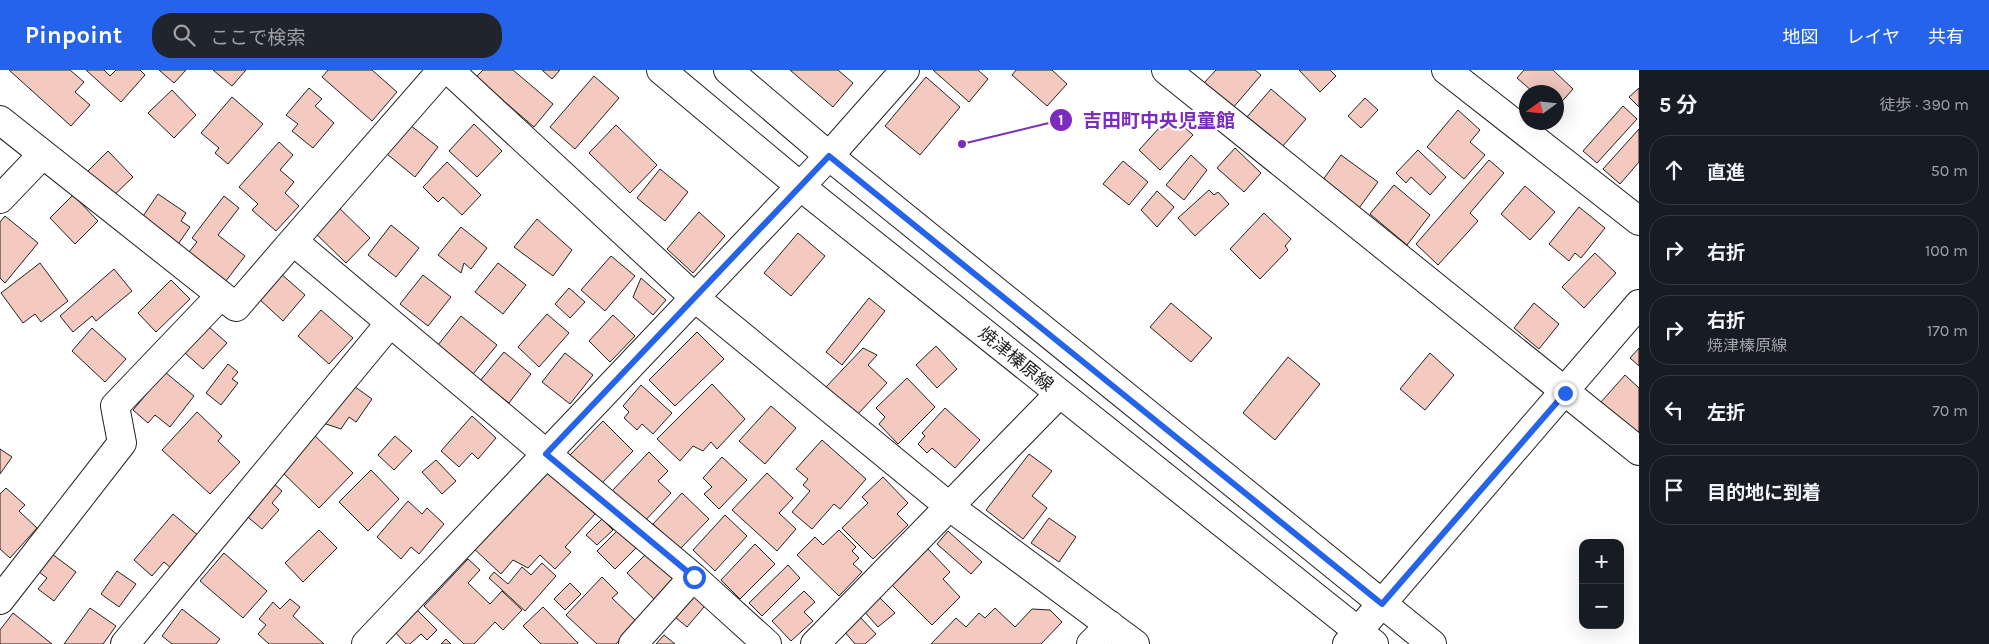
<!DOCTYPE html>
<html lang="ja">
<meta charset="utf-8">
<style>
body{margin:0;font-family:Karla,"Noto Sans JP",sans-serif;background:#20242c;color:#f1f3f6}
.controls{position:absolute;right:15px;bottom:15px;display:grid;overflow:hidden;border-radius:10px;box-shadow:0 5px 20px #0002}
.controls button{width:45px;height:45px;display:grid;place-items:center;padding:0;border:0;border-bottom:1px solid #363941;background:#171b24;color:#f1f3f6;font:25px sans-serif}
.compass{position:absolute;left:1519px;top:15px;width:45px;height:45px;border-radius:50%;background:#171b24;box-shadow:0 5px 20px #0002;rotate:255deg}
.stop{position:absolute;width:15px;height:15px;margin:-11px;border:4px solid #2563eb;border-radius:50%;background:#fff}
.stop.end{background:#2563eb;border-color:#fff;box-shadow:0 1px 5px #0008}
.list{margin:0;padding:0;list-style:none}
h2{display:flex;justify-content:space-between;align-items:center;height:65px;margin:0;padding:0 20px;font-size:21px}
h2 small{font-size:16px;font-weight:400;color:#9ea1a6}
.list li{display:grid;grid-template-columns:32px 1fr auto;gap:15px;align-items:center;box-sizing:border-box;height:70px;margin:0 10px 10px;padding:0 10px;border:1px solid #363941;border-radius:20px}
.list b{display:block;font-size:19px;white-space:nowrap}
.list p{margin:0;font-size:16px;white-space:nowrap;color:#9ea1a6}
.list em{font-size:16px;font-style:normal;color:#9ea1a6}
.icon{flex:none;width:28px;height:28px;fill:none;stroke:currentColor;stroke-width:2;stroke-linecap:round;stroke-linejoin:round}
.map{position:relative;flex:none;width:1639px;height:574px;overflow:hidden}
header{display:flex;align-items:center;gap:30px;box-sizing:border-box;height:70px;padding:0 25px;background:#2563eb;color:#fff}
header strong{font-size:24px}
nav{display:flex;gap:28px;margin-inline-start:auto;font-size:18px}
.search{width:350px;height:45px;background:#20242c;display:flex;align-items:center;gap:12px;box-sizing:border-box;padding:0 18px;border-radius:20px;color:#9ea1a6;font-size:19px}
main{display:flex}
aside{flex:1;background:#171b24}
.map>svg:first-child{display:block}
</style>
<header>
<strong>Pinpoint</strong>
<div class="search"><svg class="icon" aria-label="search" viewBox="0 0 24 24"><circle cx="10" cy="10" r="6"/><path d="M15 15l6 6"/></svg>ここで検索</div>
<nav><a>地図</a><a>レイヤ</a><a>共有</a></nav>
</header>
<main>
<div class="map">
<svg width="1639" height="574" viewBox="0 0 1639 574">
<rect width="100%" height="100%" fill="#fff"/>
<!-- building -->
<path fill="#f3c9c0" stroke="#222" d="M9 0H70L84 12 75 22 90 35 71 56Z
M86 0H104L110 6 116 0H140L145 5 121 32Z
M159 0H186L174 13Z
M213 0H246L232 16Z
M328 0H372L397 22 372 51 322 7Z
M483 0H513L553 34 534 57 476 7Z
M542 0H560L552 9Z
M790 0H838L853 13 833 37Z
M933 0H978L988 9 969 32Z
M1016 0H1052L1067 14 1047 36 1012 5Z
M1216 0H1255L1261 5 1232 39 1203 14Z
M1299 0H1330L1336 6 1320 22Z
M1524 0H1553L1573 19 1556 38V22H1533L1517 8Z
M594 6 619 28 575 79 550 57Z
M926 7 960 37 920 85 885 56Z
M309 18 322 29 315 36 334 53 313 78 292 61 298 54 286 45Z
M1639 18V37L1629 27Z
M1271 19 1306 49 1282 77 1247 47Z
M172 20 196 45 174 68 148 43Z
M232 27 263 54 228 94 215 83 219 78 201 63Z
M1365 28 1378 40 1361 58 1348 46Z
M1623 36 1637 49 1597 93 1583 81Z
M1458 40 1480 60 1470 72 1485 85 1464 109 1427 77Z
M1171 45 1193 65 1160 100 1139 80Z
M474 54 502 81 477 107 449 81Z
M410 55 438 77 415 107 387 84Z
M616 55 657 95 630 123 589 83Z
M1639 59V92L1620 114 1603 99Z
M279 72 293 85 280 100 294 112 285 123 299 136 276 161 252 140 258 134 239 117Z
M1235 78 1261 103 1244 122 1217 98Z
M1418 80 1446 107 1430 125 1411 107 1406 113 1396 103Z
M108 81 133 107 110 129 85 104Z
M1191 85 1207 100 1184 130 1166 115Z
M1341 85 1378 112 1359 138 1322 111Z
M1489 90 1504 103 1470 143 1478 151 1438 195 1416 174Z
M1123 91 1148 112 1129 135 1103 114Z
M447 92 481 125 462 145 443 127 438 132 423 117Z
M660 99 688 122 665 151 637 128Z
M1394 115 1430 145 1407 175 1370 144Z
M1525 116 1555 142 1530 170 1501 144Z
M1209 120 1214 125 1218 122 1229 134 1195 166 1178 148Z
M1157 121 1174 137 1157 157 1141 140Z
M158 124 186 143 181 151 190 157 172 183 139 152Z
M73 125 98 151 75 174 50 148Z
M224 126 239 138 218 165 245 186 222 216 185 187 197 172 192 168Z
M333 132 370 168 346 193 309 157Z
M1579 137 1605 158 1581 188 1575 183 1569 191 1549 174Z
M699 142 725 166 693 203 667 179Z
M1264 143 1291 169 1285 176 1288 180 1260 209 1230 179Z
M5 146 38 173 5 213 0 208V152Z
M537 149 572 180 553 206 514 177Z
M391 155 419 178 396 207 368 185Z
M461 157 487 178 471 199 464 193 461 203 438 185Z
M798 163 825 186 791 226 764 203Z
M1595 183 1616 203 1584 238 1562 217Z
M611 186 635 206 605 241 581 220Z
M40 193 68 231 41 252 35 244 23 253 1 223Z
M498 193 526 215 503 244 475 222Z
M114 199 132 221 96 251 92 246 73 262 60 246Z
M280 203 305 225 283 251 258 228Z
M423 205 451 227 428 256 400 234Z
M641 208 666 230 653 245 633 227Z
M171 210 190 229 156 262 138 243Z
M569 218 585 232 570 248 555 234Z
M869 228 885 241 842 295 826 282Z
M1171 233 1212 268 1191 292 1150 257Z
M1534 233 1559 254 1539 279 1514 258Z
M321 240 353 268 329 294 298 266Z
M547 244 569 263 539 297 518 277Z
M613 245 635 266 610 292 589 271Z
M461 246 497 275 473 304 438 275Z
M209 257 227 273 203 299 185 283Z
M92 258 126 289 105 312 72 281Z
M697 262 724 289 675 336 649 310Z
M936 276 957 299 937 318 916 295Z
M863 278 877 285 868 295 887 313 857 345 826 317Z
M1639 278V296L1630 288Z
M504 282 531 304 509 333 480 311Z
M565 283 593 305 570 334 542 312Z
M1430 283 1454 305 1425 340 1400 319Z
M1288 287 1320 314 1275 370 1243 343Z
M228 294 238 302 232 309 238 313 221 335 206 323Z
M165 302 194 326 170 357 155 345 148 353 133 340Z
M1625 305 1639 318V367L1601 332Z
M907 308 935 337 898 374 879 354 885 347 876 338Z
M351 314 372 329 356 352 349 347 341 359 323 353Z
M712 314 745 349 717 379 711 372 703 381 693 376 680 391 657 369Z
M641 315 672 343 653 364 642 354 637 360 624 348 629 342 623 336Z
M771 336 796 358 765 394 739 371Z
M945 338 980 370 955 398 932 378 927 383 918 374 925 366 922 363Z
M197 342 222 366 218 371 240 392 210 424 162 380Z
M472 346 496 368 478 389 472 383 459 397 441 381Z
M603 351 633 381 598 417 568 387Z
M311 362 353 403 319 438 277 397Z
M395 366 412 381 394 400 378 385Z
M822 370 866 409 840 439 834 434 812 459 792 442 810 421 803 415 808 409 796 399Z
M0 379 12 387 0 404Z
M649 382 668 401 658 411 671 423 643 453 611 422Z
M1029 384 1052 401 1032 426 1047 438 1023 469 986 440Z
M722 387 747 410 719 439 704 424 712 417 703 408Z
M436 390 456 411 442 424 422 402Z
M544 396 595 444 565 477 571 482 555 499 540 485 528 498 513 490 501 504 471 476Z
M371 400 399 429 368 461 339 432Z
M767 403 793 428 779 443 796 459 777 481 732 440Z
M883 407 908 433 897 444 908 455 873 489 842 458 868 433 862 427Z
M271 411 282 421 272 433 279 440 262 459 243 443Z
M6 418 25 435 19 441 37 458 10 488 0 479V424Z
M682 423 709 449 680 479 653 454Z
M408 431 422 444 427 438 444 454 419 484 411 477 401 489 377 467Z
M173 444 200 467 172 499 164 492 152 506 134 490Z
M725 445 747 466 715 501 693 480Z
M1049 448 1076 467 1059 492 1031 473Z
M602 449 613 460 597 475 586 465Z
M319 460 337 478 303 512 285 493Z
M618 460 636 478 615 499 597 481Z
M839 460 856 477 852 481 859 488 853 494 862 502 839 526 797 485 815 467 823 475Z
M948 461 982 492 971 504 937 474Z
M755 474 775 494 740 529 721 510Z
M928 479 950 502 943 509 960 527 932 555 892 515Z
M48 481 76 502 54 531 38 519 47 508 35 499Z
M649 481 679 511 657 532 627 503Z
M224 483 267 521 243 548 200 511Z
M468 489 480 500 468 513 490 534 502 521 522 540 503 560 495 552 474 574H464L424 536Z
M542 493 556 506 525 541 489 508 494 502 508 514 522 497 531 505Z
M788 495 800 508 762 546 749 533Z
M117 501 136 514 119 537 101 524Z
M602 507 618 523 612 528 637 552 616 574H597L566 545Z
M570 513 581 524 565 540 554 529Z
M697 521 709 531 687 557 675 547Z
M804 521 815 532 804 542 813 551 791 571 772 551Z
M878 526 895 543 878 557 863 540Z
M290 529 300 537 293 546 324 574H269L258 564 266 555 259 549 273 532 280 539Z
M543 537 578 573 577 574H541L523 556Z
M90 538 116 556 103 574H64Z
M995 538 1015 557 1032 539 1050 540 1062 552 1041 574H931L956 548 966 557 979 543 985 548Z
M182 539 220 569 216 574H172L162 566Z
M417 540 437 560 427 570 421 564 410 574H406L395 562Z
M13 543 52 574H0V560Z
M860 547 876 564 865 574H855L844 561Z
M664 565 675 574H656Z
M446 569 451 574H441Z"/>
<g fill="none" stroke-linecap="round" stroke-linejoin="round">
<defs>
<path id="minor" d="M449 0 694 227 950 437 1135 574
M1166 0 1639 381
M1446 0 1639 151
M0 50 236 237 293 171 693 507 767 574
M0 129 43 84
M293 171 442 0
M0 530 122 373 115 336 221 225
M125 574 390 253
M366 574 829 86 905 0
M633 574 693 507
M815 574 1059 324
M1091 574 1110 555
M1347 574 1639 234"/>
<path id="major" d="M661 0 800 116 1374 574
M728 0 829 86 1432 574"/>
</defs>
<!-- minor casing -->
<use href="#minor" stroke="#222" stroke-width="30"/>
<!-- major casing -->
<use href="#major" stroke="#222" stroke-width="30"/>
<!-- minor -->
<use href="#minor" stroke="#fff" stroke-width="28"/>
<!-- major -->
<use href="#major" stroke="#fff" stroke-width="28"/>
</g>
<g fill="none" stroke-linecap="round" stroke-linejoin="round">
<!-- route -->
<path stroke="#2563eb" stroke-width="6" d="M694 507 546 384 829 86 1382 534 1565 323"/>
</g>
<g text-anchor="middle" stroke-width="4" stroke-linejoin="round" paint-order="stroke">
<!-- street labels -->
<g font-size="18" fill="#222" stroke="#fff">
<text transform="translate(1016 289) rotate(39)" y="6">焼津榛原線</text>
</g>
</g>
<!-- callouts -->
<path fill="none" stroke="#7b2cbf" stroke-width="2" d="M962 74L1061 50"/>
<g fill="#7b2cbf" stroke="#fff" stroke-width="2">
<circle cx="962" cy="74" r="5"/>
<circle cx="1061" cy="50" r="12"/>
</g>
<g font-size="15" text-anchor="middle" font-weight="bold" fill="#fff">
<text x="1061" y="55">1</text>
</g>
<g font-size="19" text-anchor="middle" font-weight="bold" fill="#7b2cbf" stroke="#fff" stroke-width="4" stroke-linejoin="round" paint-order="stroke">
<text x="1159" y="57">吉田町中央児童館</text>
</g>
</svg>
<div class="controls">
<button>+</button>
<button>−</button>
</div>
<svg class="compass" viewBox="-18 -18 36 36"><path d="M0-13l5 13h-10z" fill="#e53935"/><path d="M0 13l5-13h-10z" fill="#9ea1a6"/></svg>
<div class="stop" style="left:694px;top:507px"></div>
<div class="stop end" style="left:1565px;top:323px"></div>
</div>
<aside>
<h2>5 分<small>徒歩 · 390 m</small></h2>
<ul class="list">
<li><svg class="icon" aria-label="ahead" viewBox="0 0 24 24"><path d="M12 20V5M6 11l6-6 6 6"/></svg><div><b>直進</b></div><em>50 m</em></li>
<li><svg class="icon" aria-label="right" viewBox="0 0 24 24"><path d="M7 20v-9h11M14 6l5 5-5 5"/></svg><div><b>右折</b></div><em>100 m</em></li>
<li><svg class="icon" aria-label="right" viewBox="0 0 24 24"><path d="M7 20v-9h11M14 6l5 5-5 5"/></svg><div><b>右折</b><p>焼津榛原線</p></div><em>170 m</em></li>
<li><svg class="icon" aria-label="left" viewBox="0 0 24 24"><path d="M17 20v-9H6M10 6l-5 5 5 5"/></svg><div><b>左折</b></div><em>70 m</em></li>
<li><svg class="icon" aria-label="arrive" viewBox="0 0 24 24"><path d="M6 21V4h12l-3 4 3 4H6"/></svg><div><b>目的地に到着</b></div></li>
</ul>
</aside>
</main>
